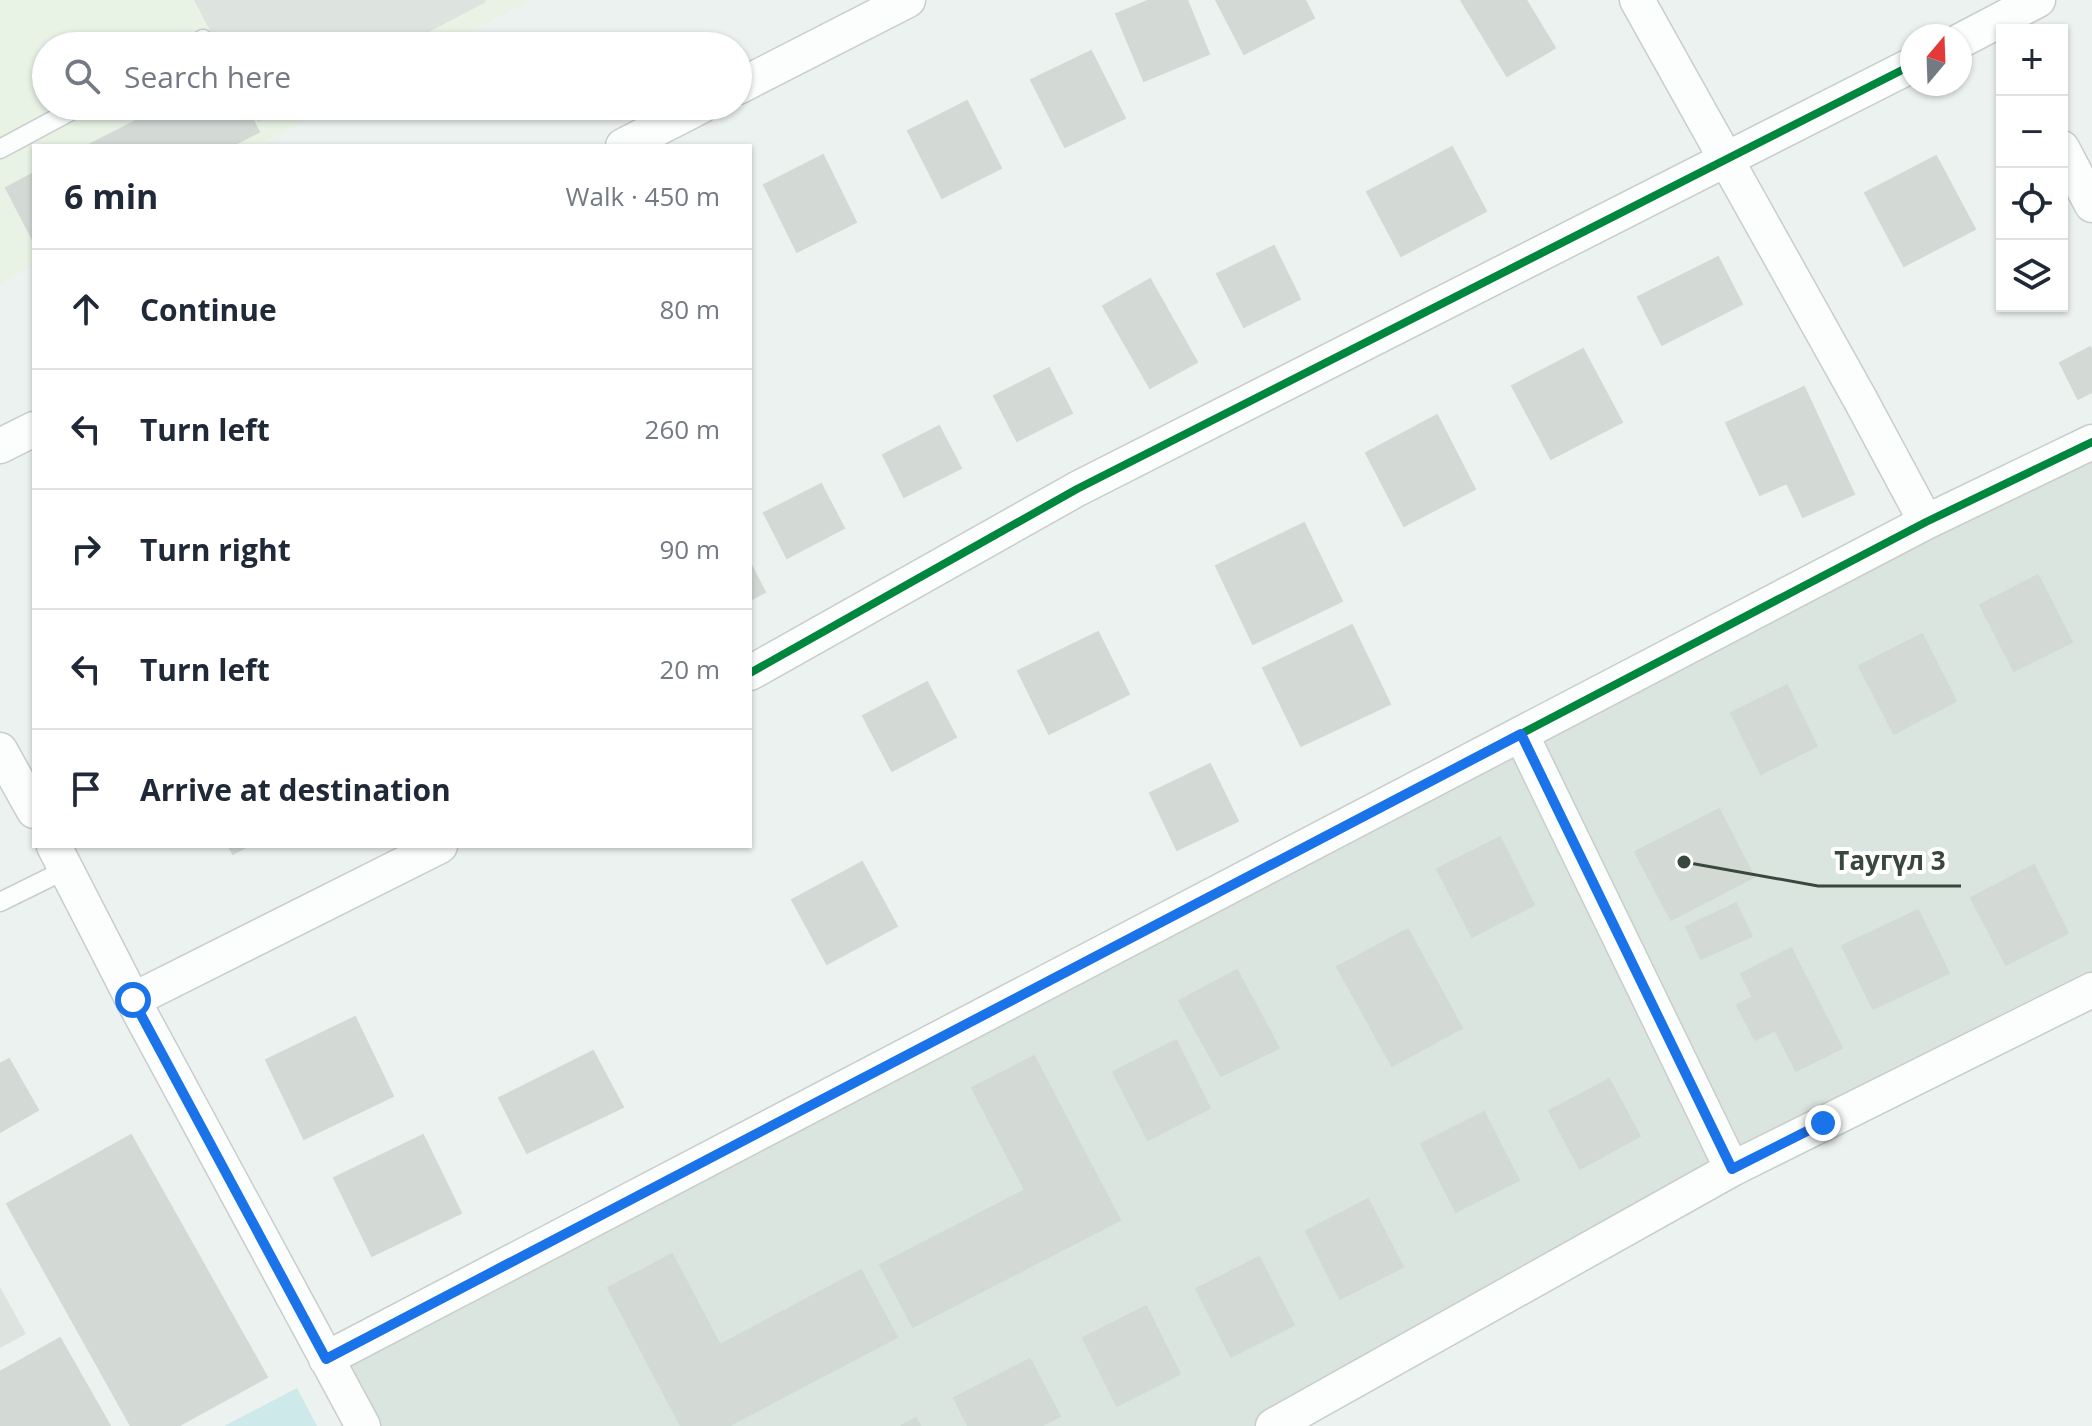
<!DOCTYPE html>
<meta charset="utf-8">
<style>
body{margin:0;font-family:"Open Sans",sans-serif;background:#f2f2f3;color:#1f2937}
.controls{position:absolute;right:24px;top:24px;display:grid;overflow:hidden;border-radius:0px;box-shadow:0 2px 6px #0004}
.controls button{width:72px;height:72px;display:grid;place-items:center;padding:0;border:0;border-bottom:2px solid #e0e1e3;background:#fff;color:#1f2937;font:40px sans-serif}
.compass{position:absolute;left:1900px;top:24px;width:72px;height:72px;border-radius:50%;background:#fff;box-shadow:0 2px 6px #0004;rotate:19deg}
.stop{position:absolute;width:24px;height:24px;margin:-18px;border:6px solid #1a73e8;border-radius:50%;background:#fff}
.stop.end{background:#1a73e8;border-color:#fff;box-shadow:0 2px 8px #0008}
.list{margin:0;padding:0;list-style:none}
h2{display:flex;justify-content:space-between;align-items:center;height:104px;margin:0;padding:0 32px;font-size:34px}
h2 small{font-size:26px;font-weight:400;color:#747a83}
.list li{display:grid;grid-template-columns:52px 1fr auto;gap:24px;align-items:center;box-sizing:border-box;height:120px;padding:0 32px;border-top:2px solid #e0e1e3}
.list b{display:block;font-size:30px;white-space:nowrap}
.list em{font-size:26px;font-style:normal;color:#747a83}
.icon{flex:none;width:44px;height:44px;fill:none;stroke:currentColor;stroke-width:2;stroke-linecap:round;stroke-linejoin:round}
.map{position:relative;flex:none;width:2092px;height:1426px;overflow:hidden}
.search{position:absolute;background:#fff;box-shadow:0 2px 6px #0004;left:32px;top:32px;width:720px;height:88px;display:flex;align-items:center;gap:20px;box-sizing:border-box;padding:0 28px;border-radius:44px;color:#747a83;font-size:30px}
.panel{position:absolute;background:#fff;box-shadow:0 2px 6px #0004;left:32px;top:144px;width:720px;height:704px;border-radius:0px}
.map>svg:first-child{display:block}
</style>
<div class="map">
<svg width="2092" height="1426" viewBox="0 0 2092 1426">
<rect width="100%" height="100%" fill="#ecf2ef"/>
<!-- residential -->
<path fill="#dbe5df" d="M2092 442V990L1273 1426H363L326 1359Z"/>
<!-- medical -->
<path fill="#e8f3e6" d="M0 0H530L444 46H46V106H332L257 146H34V265L0 284Z"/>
<!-- green -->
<path fill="#cee9ea" d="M297 1388 317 1426H224Z"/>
<!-- parking -->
<path fill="#dde4df" d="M194 0H485L486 2 402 46H218Z
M250 106H289L258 122Z
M0 1287 26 1334 0 1348Z"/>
<!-- building -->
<path fill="#d3dad6" stroke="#d2dad5" stroke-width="2" d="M1150 0H1187L1209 54 1144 81 1116 14Z
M1216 0H1305L1314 18 1244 54Z
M1461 0H1526L1555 48 1507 76Z
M1091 51 1125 118 1065 147 1031 80Z
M967 101 1001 168 942 198 908 131Z
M165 106H246L259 132 231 146H87Z
M1452 147 1486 211 1401 256 1367 192Z
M823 155 856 222 797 252 764 185Z
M1936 156 1975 229 1904 266 1865 193Z
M34 173V242L6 188Z
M1274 246 1300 299 1244 327 1217 274Z
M1718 257 1742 304 1662 345 1638 297Z
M1150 279 1197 362 1150 388 1103 306Z
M2090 347 2092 351V392L2078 399 2060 363Z
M1583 349 1622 422 1551 459 1512 386Z
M1049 368 1072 413 1017 441 994 396Z
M1804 387 1854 494 1803 517 1787 483 1760 495 1726 423Z
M1437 415 1475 489 1404 526 1366 453Z
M939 426 961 468 904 497 883 455Z
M821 484 844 528 787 558 764 513Z
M1304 523 1342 601 1253 644 1216 566Z
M750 563 765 592 750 600Z
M2038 575 2072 642 2014 671 1980 605Z
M1352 625 1390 704 1301 746 1263 668Z
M1098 632 1129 694 1049 734 1018 671Z
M1922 634 1956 701 1894 734 1859 666Z
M927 682 956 737 892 771 863 716Z
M1787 685 1817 746 1761 774 1731 713Z
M1210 764 1238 821 1177 850 1150 793Z
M1719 809 1754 877 1671 920 1635 852Z
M1500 837 1534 905 1472 937 1437 869Z
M229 846H248L233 854Z
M862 862 897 926 827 964 792 900Z
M2034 865 2068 933 2006 965 1971 898Z
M1736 903 1752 936 1701 959 1686 927Z
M1918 910 1949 973 1873 1009 1842 946Z
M1408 929 1462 1028 1392 1066 1337 967Z
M1791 948 1842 1048 1796 1071 1775 1030 1755 1040 1737 1005 1753 997 1741 974Z
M1237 970 1279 1048 1221 1076 1179 1001Z
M355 1017 393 1096 304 1139 266 1060Z
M1176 1040 1210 1108 1148 1140 1113 1072Z
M593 1051 623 1107 527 1153 499 1098Z
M1034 1056 1120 1220 913 1327 880 1265 1025 1190 972 1088Z
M9 1059 38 1110 0 1132V1064Z
M1609 1079 1640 1136 1580 1169 1549 1111Z
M1484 1112 1519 1180 1456 1212 1421 1144Z
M131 1135 267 1377 178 1426H131L7 1204Z
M423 1135 461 1213 372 1256 334 1178Z
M1368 1199 1403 1267 1340 1299 1306 1231Z
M672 1254 720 1345 861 1270 897 1337 728 1426H681L608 1288Z
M1259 1257 1294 1325 1231 1357 1196 1289Z
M1146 1306 1180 1374 1117 1406 1083 1338Z
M60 1338 110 1426H0V1372Z
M1030 1359 1060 1416 1041 1426H968L954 1398Z
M916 1418 920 1426H901Z"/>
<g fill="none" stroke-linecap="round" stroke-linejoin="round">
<defs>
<path id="service" d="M191 46 203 39
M0 149 80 106
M0 902 67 869"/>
<path id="minor" d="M1637 0 1860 399 1926 522
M1960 41 2038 0
M738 87 908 0
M623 146 701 106
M2062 148 2092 205
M0 446 34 429
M750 673 1077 489 1912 65
M1521 734 1732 1169
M0 750 34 811
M54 846 133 1000 363 1426
M133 1000 440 846
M326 1359 1926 522 2092 442
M1273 1426 1732 1169 2092 990"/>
</defs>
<!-- service casing -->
<use href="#service" stroke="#c8cecb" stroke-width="21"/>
<!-- minor casing -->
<use href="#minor" stroke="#c8cecb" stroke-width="37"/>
<!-- service -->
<use href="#service" stroke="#fcfdfd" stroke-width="18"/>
<!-- minor -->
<use href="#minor" stroke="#fcfdfd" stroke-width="34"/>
<defs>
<path id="cycleway" d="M750 673 1077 489 1912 65
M326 1359 1926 522 2092 442"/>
</defs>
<!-- cycleway casing -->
<use href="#cycleway" stroke="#fff" stroke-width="13"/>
<!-- cycleway -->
<use href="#cycleway" stroke="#00873e" stroke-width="8"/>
</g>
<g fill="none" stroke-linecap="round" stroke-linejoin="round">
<!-- route -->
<path stroke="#1a73e8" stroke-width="10" d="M133 1000 326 1359 1521 734 1732 1169 1823 1123"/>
</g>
<!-- callouts -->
<path fill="none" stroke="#39483c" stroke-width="3" d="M1684 862L1818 886H1961"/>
<circle fill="#39483c" stroke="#fff" stroke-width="3" cx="1684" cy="862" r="8"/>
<g font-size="26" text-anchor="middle" font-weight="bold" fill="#39483c" stroke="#fff" stroke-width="8" stroke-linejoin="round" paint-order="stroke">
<text x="1890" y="870">Таугүл 3</text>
</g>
</svg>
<div class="controls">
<button>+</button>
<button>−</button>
<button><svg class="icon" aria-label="locate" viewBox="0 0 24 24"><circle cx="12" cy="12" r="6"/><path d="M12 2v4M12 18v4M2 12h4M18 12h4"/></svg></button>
<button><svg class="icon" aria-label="layers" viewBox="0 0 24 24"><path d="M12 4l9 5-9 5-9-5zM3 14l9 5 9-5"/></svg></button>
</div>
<svg class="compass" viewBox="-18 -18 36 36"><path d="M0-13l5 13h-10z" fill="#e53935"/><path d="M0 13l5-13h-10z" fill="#747a83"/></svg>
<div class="stop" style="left:133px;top:1000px"></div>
<div class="stop end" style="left:1823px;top:1123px"></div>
<div class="search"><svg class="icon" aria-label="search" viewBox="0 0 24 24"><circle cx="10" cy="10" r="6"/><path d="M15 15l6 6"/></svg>Search here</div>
<section class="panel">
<h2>6 min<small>Walk · 450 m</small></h2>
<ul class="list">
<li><svg class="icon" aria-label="ahead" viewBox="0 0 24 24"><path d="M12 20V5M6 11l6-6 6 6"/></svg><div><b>Continue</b></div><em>80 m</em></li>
<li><svg class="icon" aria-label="left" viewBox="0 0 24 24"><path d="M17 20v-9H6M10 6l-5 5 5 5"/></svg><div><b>Turn left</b></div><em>260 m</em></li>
<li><svg class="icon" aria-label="right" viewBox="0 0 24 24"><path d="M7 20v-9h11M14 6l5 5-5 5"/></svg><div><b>Turn right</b></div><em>90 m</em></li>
<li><svg class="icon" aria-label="left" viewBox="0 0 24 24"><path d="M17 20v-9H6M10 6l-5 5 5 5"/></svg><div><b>Turn left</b></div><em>20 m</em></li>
<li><svg class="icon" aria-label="arrive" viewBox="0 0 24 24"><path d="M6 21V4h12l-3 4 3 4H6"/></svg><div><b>Arrive at destination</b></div></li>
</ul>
</section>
</div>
